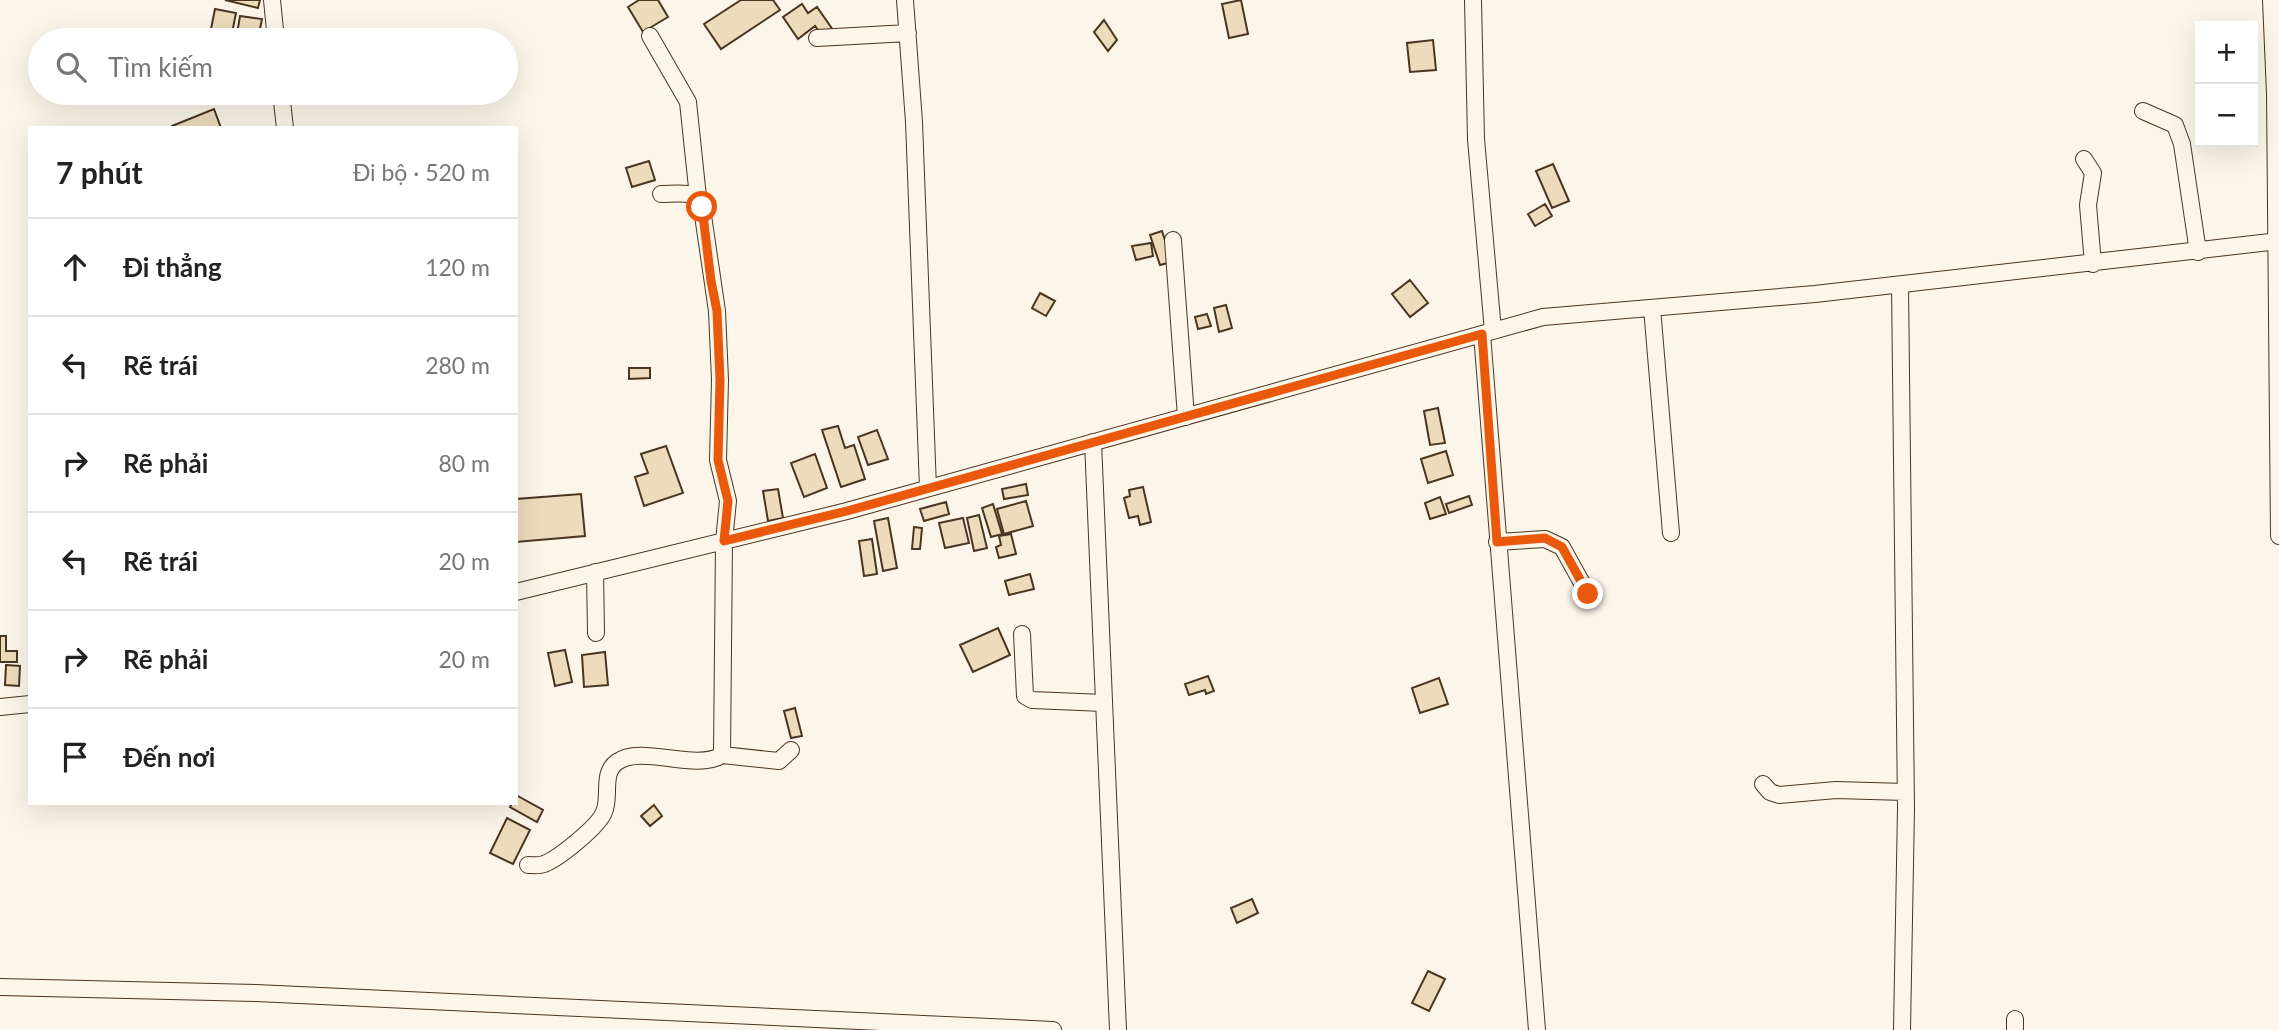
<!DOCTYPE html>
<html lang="vi">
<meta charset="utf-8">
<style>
body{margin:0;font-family:Lato,sans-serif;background:#f2f2f2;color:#222}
.controls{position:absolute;right:21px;top:21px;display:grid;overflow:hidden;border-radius:0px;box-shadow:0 7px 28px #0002}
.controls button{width:63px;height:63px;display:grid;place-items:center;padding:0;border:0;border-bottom:2px solid #e0e0e0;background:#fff;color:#222;font:35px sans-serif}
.stop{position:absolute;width:21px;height:21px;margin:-16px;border:5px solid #ea580c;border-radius:50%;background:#fff}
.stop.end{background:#ea580c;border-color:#fff;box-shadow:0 2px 7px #0008}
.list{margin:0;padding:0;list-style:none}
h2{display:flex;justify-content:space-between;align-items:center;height:91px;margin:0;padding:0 28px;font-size:30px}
h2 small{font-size:23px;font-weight:400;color:#767676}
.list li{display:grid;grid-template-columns:46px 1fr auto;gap:21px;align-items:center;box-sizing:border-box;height:98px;padding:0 28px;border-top:2px solid #e0e0e0}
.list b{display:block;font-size:26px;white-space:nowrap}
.list em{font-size:23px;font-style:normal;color:#767676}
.icon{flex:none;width:38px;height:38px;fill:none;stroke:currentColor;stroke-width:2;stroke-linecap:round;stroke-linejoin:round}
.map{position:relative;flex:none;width:2279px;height:1030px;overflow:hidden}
.search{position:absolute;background:#fff;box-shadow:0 7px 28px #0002;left:28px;top:28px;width:490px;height:77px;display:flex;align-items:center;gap:18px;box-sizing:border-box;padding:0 24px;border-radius:38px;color:#767676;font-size:26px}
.panel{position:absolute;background:#fff;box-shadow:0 7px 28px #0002;left:28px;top:126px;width:490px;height:679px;border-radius:0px}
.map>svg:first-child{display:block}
</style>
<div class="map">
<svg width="2279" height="1030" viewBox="0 0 2279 1030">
<rect width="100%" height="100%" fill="#fbf6e9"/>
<!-- building -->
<path fill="#ecdcbc" stroke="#4a3520" stroke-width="2" d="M225 0H260L258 8Z
M639 0H658L668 17 643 32 628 7Z
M741 0H773L780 10 721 49 704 24Z
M1241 0 1248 34 1229 38 1222 4Z
M802 4 808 13 817 7 833 30 823 37 815 26 798 39 783 17Z
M215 9 236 13 232 33 211 29Z
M240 16 262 19 259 34 250 32 248 40H236Z
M1104 20 1117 40 1108 51 1094 32Z
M1433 40 1436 70 1410 72 1407 43Z
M231 93H272V95L231 94Z
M214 109 221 128H172V126Z
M649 161 655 180 632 187 626 168Z
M1553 164 1569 201 1552 208 1536 171Z
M1545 204 1552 216 1535 226 1528 214Z
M1162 231 1172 262 1160 265 1150 235Z
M1151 243 1153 256 1136 260 1132 246Z
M1410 280 1428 303 1410 317 1392 294Z
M1040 293 1055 301 1046 316 1032 308Z
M1226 305 1232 328 1219 332 1214 308Z
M1207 314 1211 326 1198 329 1195 317Z
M629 368H650V378L629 379Z
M1438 408 1445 443 1430 445 1424 411Z
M838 426 845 448 854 445 865 479 841 487 822 430Z
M877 430 888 459 868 465 858 437Z
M666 446 683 493 644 506 635 477 648 473 641 454Z
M1446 451 1453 475 1428 483 1421 459Z
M815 454 827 488 804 497 791 463Z
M1026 484 1028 495 1004 499 1002 489Z
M1143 487 1151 522 1140 525 1138 516 1129 518 1124 498 1130 496 1129 490Z
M778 489 783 518 768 521 763 491Z
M581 494 585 536 516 542V499Z
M1469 496 1472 505 1449 513 1446 504Z
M1440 497 1446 514 1430 519 1425 503Z
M1026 501 1033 526 1004 534 997 509Z
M946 502 949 514 924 521 920 509Z
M993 504 1002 534 991 537 982 508Z
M979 515 987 548 974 551 967 518Z
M888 518 897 568 883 571 874 521Z
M963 518 969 543 945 548 939 523Z
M914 527 922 528 920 549H912Z
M1011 534 1016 554 999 558 996 547 1001 545 999 536Z
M872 539 877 574 864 576 859 541Z
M1030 574 1034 589 1009 595 1005 581Z
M998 628 1010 655 973 672 960 645Z
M0 636H6V651H17V662H0Z
M565 650 572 682 555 686 548 653Z
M605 652 608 685 584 687 582 655Z
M6 665 20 666 19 686 5 685Z
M1208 676 1214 691 1206 694 1205 690 1189 695 1185 684Z
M1439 678 1448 704 1420 713 1412 688Z
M795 708 802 736 791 738 784 711Z
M516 795 543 810 537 822 510 807 512 803H516Z
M654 805 662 816 650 826 641 816Z
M507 818 530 830 513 864 490 853Z
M1252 899 1258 913 1237 923 1231 908Z
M1428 971 1445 979 1429 1011 1412 1003Z"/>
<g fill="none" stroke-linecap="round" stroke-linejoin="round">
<defs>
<path id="street" d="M272 0 276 40
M905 0 914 122 928 488
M1473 0 1476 139 1493 331
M2271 0 2275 94 2279 536
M650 36 688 102 698 197
M817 38 908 33
M281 93 285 128
M2143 111 2175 125 2182 144 2198 252
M2084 159 2093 173 2088 205 2093 264
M1173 240 1186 417
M1900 285 1906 808 1902 1030
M1652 308 1671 533
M1482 334 1537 1030
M1093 442 1118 1030
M1497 542 1545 539 1562 547 1588 594
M595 572 596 633
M516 592 847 511 1543 317 1815 294 2279 241
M1022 634 1025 696 1032 700 1104 703
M0 707 30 704
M722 755 779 761 791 750
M1763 784 1770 792 1779 795 1836 790 1905 792
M528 865C533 865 539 866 544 864 558 859 599 826 604 812 611 797 601 773 617 762 642 744 694 772 722 755L724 541 728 501 718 460 720 380 717 311 701 202C692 190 674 194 661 194
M0 987 256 993 1053 1030
M2015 1019V1030"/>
</defs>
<!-- street casing -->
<use href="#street" stroke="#4a3520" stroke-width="18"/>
<!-- street -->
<use href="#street" stroke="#fbf6e9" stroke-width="16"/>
</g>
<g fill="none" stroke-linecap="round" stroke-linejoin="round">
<!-- route -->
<path stroke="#ea580c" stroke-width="9" d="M702 207 711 281 717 311 720 380 718 460 728 501 724 541 847 511 1482 334 1497 542 1545 538 1562 547 1588 594"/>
</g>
</svg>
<div class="controls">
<button>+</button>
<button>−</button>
</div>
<div class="stop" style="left:702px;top:207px"></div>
<div class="stop end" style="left:1588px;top:594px"></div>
<div class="search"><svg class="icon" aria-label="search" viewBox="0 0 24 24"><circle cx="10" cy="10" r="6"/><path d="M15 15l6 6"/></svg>Tìm kiếm</div>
<section class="panel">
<h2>7 phút<small>Đi bộ · 520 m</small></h2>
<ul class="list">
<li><svg class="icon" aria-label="ahead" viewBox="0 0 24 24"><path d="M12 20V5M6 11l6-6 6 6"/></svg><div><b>Đi thẳng</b></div><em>120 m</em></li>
<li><svg class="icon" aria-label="left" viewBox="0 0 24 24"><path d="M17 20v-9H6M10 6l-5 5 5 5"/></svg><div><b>Rẽ trái</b></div><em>280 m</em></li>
<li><svg class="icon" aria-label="right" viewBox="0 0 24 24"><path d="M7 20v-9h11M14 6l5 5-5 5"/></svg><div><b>Rẽ phải</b></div><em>80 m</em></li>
<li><svg class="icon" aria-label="left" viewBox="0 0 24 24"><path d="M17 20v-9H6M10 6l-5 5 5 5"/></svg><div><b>Rẽ trái</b></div><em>20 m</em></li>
<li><svg class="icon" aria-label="right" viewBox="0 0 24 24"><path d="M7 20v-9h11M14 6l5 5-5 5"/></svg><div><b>Rẽ phải</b></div><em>20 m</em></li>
<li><svg class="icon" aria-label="arrive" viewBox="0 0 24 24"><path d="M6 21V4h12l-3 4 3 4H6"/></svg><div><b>Đến nơi</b></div></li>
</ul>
</section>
</div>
